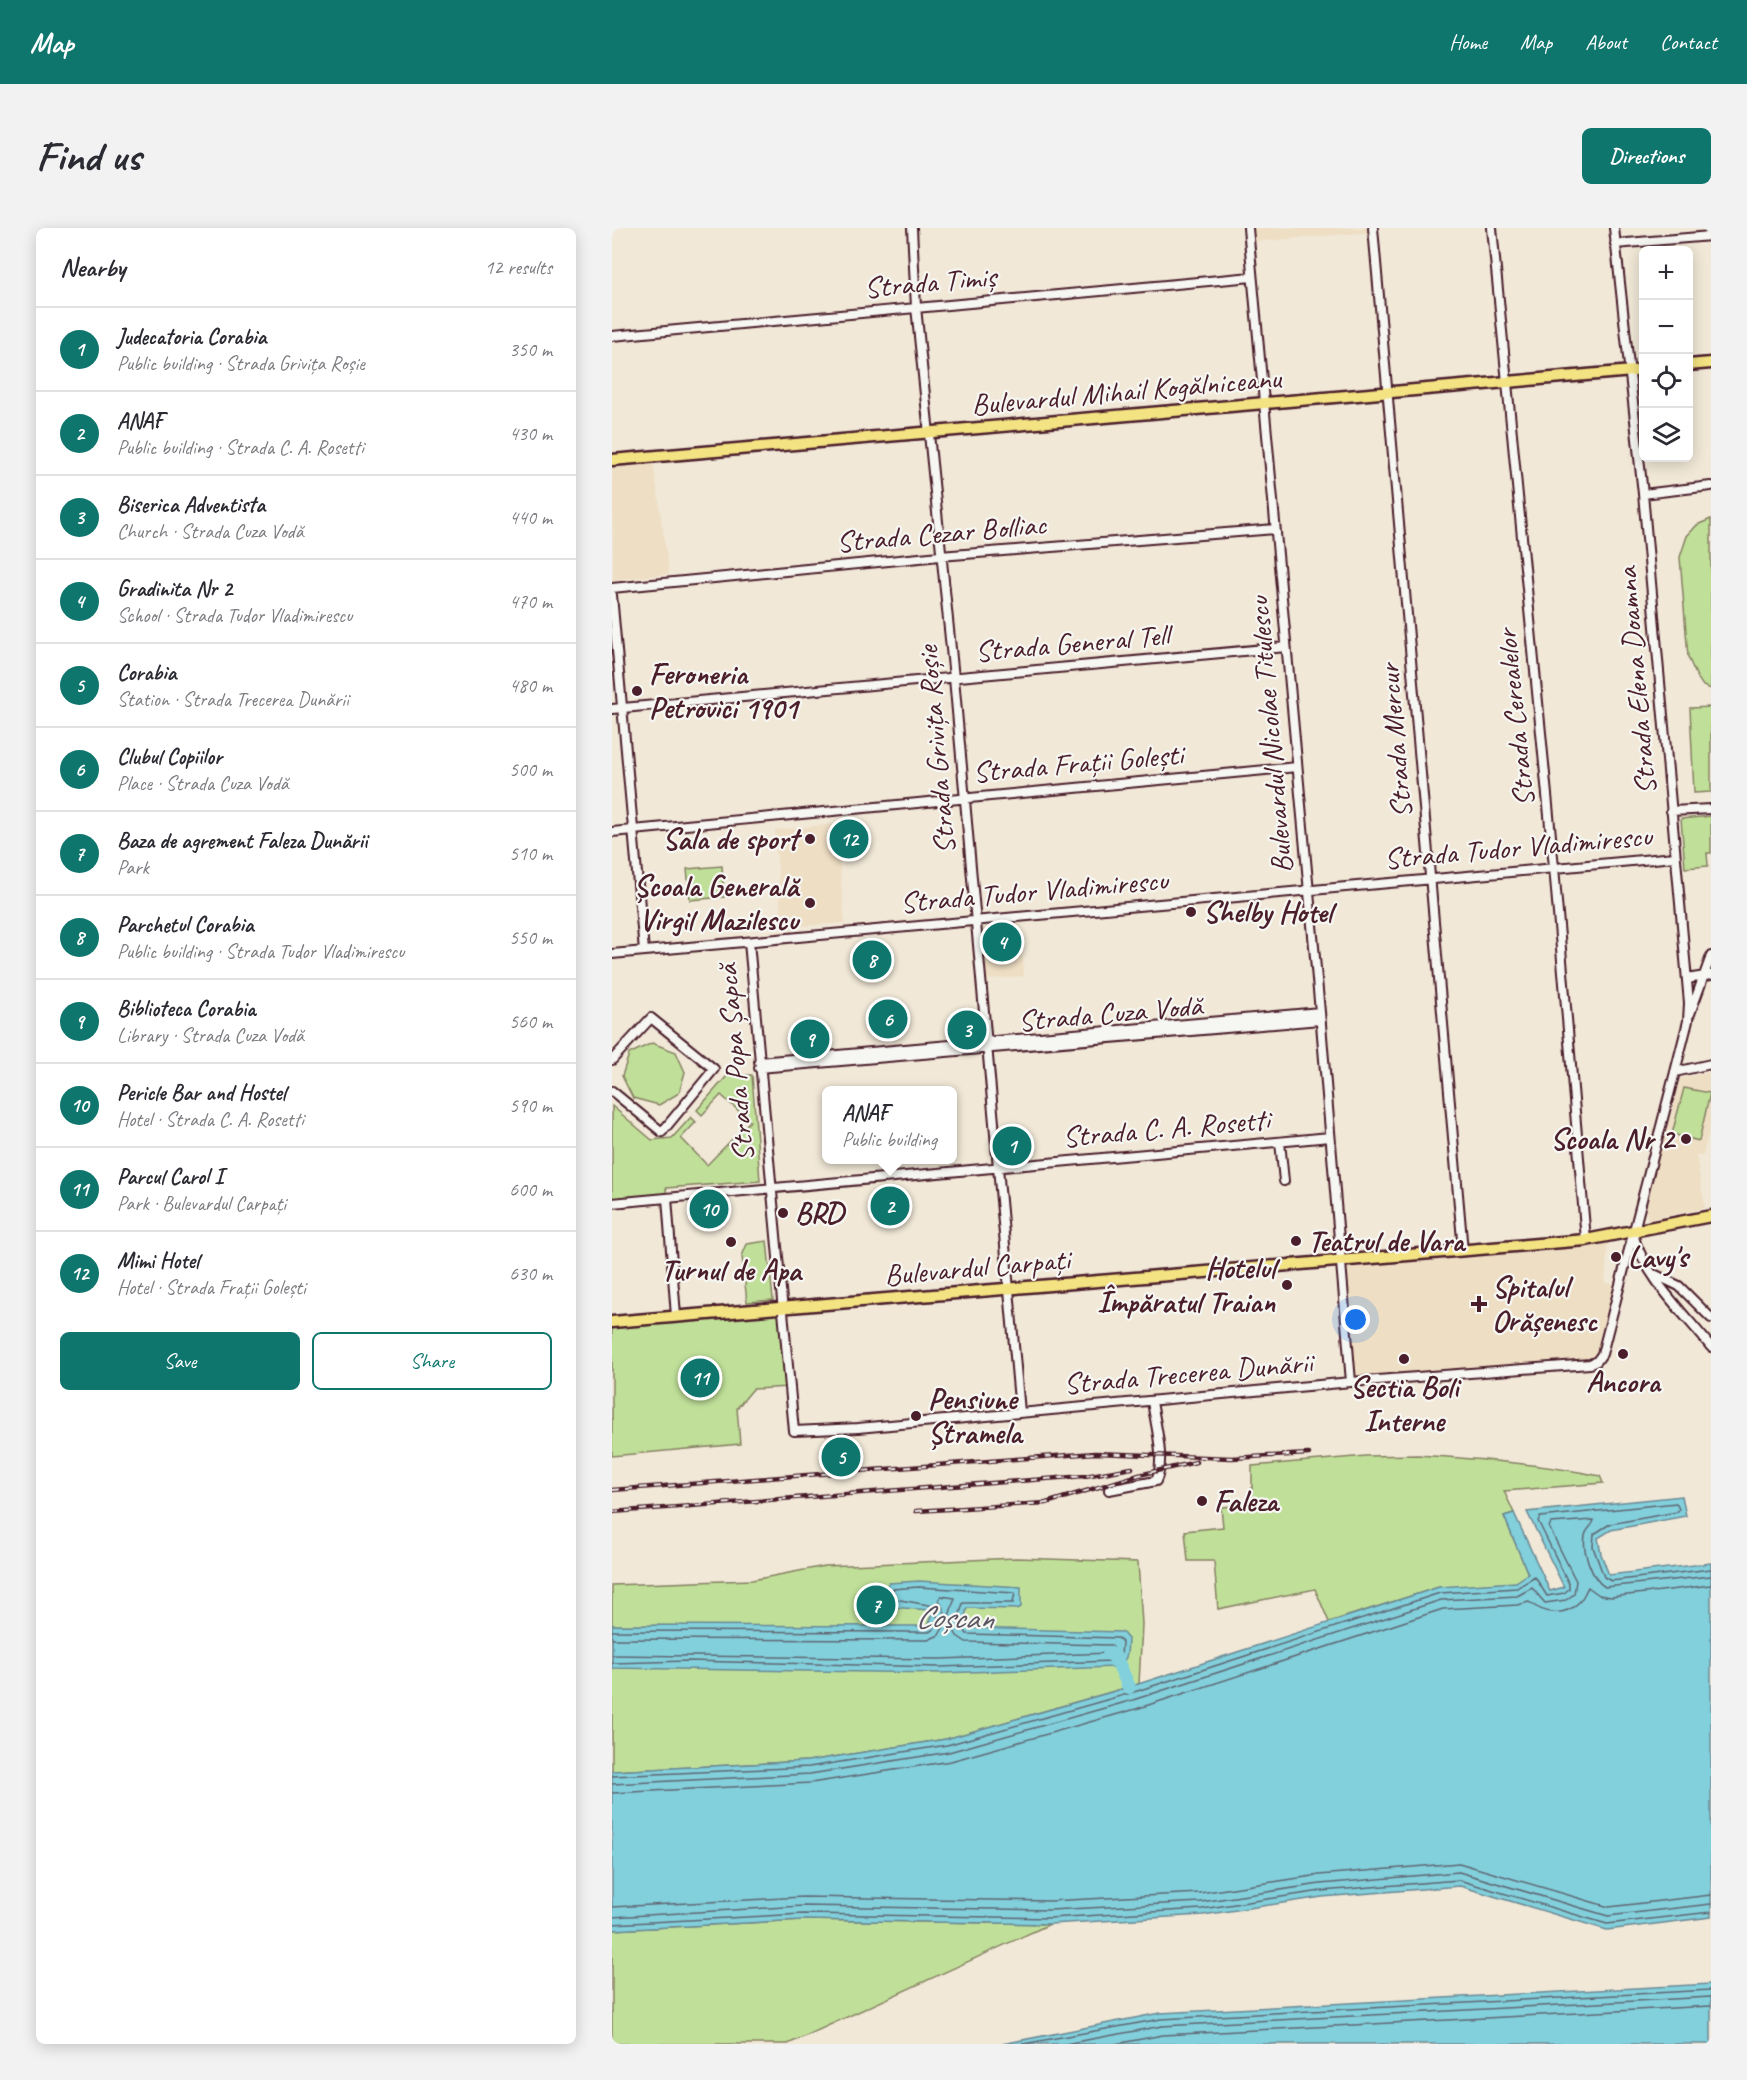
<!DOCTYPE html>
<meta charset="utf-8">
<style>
body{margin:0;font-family:Caveat,sans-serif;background:#f2f2f3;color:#2b2b33}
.controls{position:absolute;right:18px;top:18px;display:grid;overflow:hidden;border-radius:9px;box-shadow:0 3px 15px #0003}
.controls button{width:54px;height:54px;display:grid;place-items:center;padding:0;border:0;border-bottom:2px solid #e1e1e2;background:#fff;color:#2b2b33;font:30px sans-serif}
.you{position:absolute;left:744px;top:1092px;width:21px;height:21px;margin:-15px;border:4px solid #fff;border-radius:50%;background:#1a73e8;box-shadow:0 0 0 9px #1a73e833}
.badge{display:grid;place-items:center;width:39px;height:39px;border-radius:50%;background:#0f766e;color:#fff;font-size:20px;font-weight:700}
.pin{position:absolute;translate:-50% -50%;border:3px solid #fff;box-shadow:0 2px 6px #0006}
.popup{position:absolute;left:210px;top:858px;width:135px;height:78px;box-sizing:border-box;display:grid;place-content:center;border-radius:9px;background:#fff;filter:drop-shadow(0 2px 4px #0005);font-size:20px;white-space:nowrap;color:#7c7c81}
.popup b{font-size:22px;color:#2b2b33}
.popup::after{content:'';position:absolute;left:50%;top:100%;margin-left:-12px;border:12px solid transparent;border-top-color:#fff}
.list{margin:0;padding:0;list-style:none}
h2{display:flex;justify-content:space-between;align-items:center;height:78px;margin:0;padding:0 24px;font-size:26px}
h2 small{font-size:20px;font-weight:400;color:#7c7c81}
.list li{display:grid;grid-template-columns:39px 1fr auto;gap:18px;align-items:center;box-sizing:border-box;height:84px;padding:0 24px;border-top:2px solid #e1e1e2}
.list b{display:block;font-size:22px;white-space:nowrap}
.list p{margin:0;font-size:20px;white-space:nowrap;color:#7c7c81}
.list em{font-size:20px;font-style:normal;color:#7c7c81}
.actions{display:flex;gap:12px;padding:18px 24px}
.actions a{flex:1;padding:14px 0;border:2px solid #0f766e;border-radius:9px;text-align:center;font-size:21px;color:#0f766e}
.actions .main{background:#0f766e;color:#fff}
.icon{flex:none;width:33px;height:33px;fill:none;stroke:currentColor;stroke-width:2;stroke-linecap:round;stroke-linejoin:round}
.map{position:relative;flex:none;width:1099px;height:1816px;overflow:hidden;border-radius:9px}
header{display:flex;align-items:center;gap:36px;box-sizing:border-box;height:84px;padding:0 30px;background:#0f766e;color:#fff}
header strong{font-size:28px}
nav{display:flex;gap:33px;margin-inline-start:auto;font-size:21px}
.intro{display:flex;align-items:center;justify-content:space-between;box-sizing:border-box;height:144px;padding:0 36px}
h1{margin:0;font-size:42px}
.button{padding:15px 27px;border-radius:9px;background:#0f766e;color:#fff;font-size:21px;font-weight:700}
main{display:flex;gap:36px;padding:0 36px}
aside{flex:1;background:#fff;border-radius:9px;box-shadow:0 3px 15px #0003}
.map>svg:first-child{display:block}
</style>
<header>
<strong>Map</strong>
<nav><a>Home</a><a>Map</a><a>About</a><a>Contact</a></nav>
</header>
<div class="intro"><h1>Find us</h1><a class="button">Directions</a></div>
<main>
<aside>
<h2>Nearby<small>12 results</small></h2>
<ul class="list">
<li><span class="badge">1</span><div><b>Judecatoria Corabia</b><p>Public building · Strada Grivița Roșie</p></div><em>350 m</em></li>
<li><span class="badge">2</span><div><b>ANAF</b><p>Public building · Strada C. A. Rosetti</p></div><em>430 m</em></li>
<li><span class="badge">3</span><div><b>Biserica Adventista</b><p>Church · Strada Cuza Vodă</p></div><em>440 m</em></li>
<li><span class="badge">4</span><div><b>Gradinita Nr 2</b><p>School · Strada Tudor Vladimirescu</p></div><em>470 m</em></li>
<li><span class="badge">5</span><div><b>Corabia</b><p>Station · Strada Trecerea Dunării</p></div><em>480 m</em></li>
<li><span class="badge">6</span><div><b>Clubul Copiilor</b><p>Place · Strada Cuza Vodă</p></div><em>500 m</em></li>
<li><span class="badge">7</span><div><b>Baza de agrement Faleza Dunării</b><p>Park</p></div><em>510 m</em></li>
<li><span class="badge">8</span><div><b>Parchetul Corabia</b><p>Public building · Strada Tudor Vladimirescu</p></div><em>550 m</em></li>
<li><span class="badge">9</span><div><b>Biblioteca Corabia</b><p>Library · Strada Cuza Vodă</p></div><em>560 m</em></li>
<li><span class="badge">10</span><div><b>Pericle Bar and Hostel</b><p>Hotel · Strada C. A. Rosetti</p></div><em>590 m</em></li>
<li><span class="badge">11</span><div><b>Parcul Carol I</b><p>Park · Bulevardul Carpați</p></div><em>600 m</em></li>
<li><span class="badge">12</span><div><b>Mimi Hotel</b><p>Hotel · Strada Frații Golești</p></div><em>630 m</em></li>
</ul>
<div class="actions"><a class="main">Save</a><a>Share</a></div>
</aside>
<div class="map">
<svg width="1099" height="1816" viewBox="0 0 1099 1816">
<rect width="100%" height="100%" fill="#f1e8d7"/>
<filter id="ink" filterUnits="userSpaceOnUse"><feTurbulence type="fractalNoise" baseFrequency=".0167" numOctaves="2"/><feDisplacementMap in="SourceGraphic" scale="12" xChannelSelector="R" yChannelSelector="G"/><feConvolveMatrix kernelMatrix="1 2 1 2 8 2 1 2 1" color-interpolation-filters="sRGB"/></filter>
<g filter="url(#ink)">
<!-- built -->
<path fill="#eedec4" d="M636 0H761L762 4 637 14Z
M41 232 57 346 1 352 0 233Z
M224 596 233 695 170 699 163 602Z
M408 696 412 748 374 752 370 700Z
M1099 844V895L1091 927H1084L1093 980 1036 992 1033 977 1068 850Z
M996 1008 993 1055 1007 1057 985 1133 739 1154 729 1034Z"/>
<!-- green -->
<path fill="#c0e099" stroke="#858062" stroke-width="1.5" d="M1099 291V461L1091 458 1085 449 1076 429 1068 329 1075 308 1085 297Z
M1099 479V564L1082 565 1078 480Z
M1099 588V625H1095L1096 638 1073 640 1069 591Z
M110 638 112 669 78 672 75 641Z
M40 815 64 824 73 844 67 865 47 877 21 870 10 848 17 826Z
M140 847 148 953 54 960 55 970 0 975V878L40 912 60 910 79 889 84 894 69 910 95 937 138 893 109 867 90 887 85 882 115 848Z
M1072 860 1098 865 1087 913 1060 906Z
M155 1013 161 1072 135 1074 130 1028 135 1016Z
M169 1079 176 1159 141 1161 125 1180 128 1216 0 1228V1094Z
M806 1227C867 1231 928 1236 988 1248L991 1255 892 1263 902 1285 892 1288 916 1346 903 1358 827 1359 717 1394 703 1361 606 1381 602 1333H576L573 1303 611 1299 609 1279 640 1277V1238L754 1228Z
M405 1330 526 1334 530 1396 527 1456 334 1511 196 1533 0 1543V1357L140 1352 213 1338Z
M191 1692 438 1696 176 1816H0V1702Z"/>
<!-- water -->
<path fill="#81d0dc" stroke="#6b8995" stroke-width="1.5" d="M1070 1268 1074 1288 999 1302 986 1310 989 1326 997 1347 1099 1335V1689L995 1702 848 1658 710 1669 591 1687 438 1696 191 1692 0 1702V1543L196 1533 334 1511 517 1459 827 1359 904 1354 916 1346 892 1288 902 1285 938 1363 952 1359 915 1284Z
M307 1353 409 1359V1379L405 1381 355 1380 352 1392 356 1400 510 1404 516 1411C515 1425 517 1433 503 1439L329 1445 0 1440V1397L316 1398 320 1388 318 1382 278 1379 271 1373 273 1359 277 1355Z
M1099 1756V1816H390L548 1785Z"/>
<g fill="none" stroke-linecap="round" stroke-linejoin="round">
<!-- shore -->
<path stroke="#606672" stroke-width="1.5" d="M329 1368 343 1370 337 1388 334 1387 327 1372Z
M0 1403 317 1404 322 1401 326 1390 322 1378 277 1370 280 1361 307 1359 403 1365 401 1375H351L346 1393 355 1406 506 1410 510 1414 509 1429 501 1433 328 1439 76 1433 0 1435
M0 1411 316 1412 327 1407 336 1391 345 1408 354 1414 499 1417 502 1421 499 1425 328 1431 0 1427
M0 1548 197 1539 335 1517 519 1465 828 1365 905 1360 923 1349 935 1368 952 1365 957 1361V1356L926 1293 928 1289 1064 1275 1067 1281 1065 1284 998 1296 982 1306 981 1319 992 1349 999 1353 1099 1341
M0 1556 198 1546 337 1524 521 1472 829 1372 905 1368 920 1360 933 1375 954 1372 962 1366 964 1353 937 1299 939 1295 982 1292C981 1298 974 1301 973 1308 970 1322 980 1352 993 1359L1099 1348
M0 1565 199 1555 339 1533 524 1481 831 1381 906 1377 917 1374C931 1385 951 1390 966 1375 971 1371 973 1364 976 1359L987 1367 999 1369 1099 1357
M0 1679 191 1669 438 1673 588 1665 707 1647 847 1635 997 1679 1099 1667
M0 1689 191 1678 438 1682 589 1674 708 1656 847 1644 996 1688 1099 1676
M0 1696 191 1686 438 1690 590 1681 709 1663 847 1652 995 1696 1099 1684
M411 1816 549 1791 1099 1762
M453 1816 550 1798 1099 1769
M503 1816 551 1807 1099 1778"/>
<!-- river -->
<path stroke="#81d0dc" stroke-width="14" d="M497 1425 504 1430 517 1459"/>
<defs>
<path id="minor" d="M300 0 304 79 342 450 408 1184
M636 0 708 784 739 1154
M761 0 851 1023
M880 0 942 639 974 1012
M1003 16 1099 8
M0 108 640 49
M1031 266 1099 258
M0 360 328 328 663 301
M0 367 32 723
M0 481 674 419
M1059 583 1099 581
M0 604 685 539
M137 714 182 1203 246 1200 739 1154 978 1136 985 1133 990 1126 1063 844 1076 793 1077 775 1031 266 1002 0
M0 726 1063 629
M1075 751 1099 747
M1078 786 1099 728
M0 832 39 790 102 841 50 904 0 863
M147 834 708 784
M147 840 708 792
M1063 844 1099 836
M668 914 672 953
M55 970 64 1088
M0 975 718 909
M1021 1006C1033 1049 1072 1085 1099 1119
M1044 1047 1067 1058 1099 1090
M497 1262 544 1253C554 1231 543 1196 540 1173"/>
<path id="major" d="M1076 137 1099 135
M0 232 1032 142
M0 1094 974 1012 1099 988"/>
</defs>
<!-- minor casing -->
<use href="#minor" stroke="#4a1f2b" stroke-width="12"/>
<!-- major casing -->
<use href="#major" stroke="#4a1f2b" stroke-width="15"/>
<!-- minor -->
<use href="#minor" stroke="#f6f6f2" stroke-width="8"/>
<!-- major -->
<use href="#major" stroke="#f4e382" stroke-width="10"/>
<defs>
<path id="rail" d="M0 1262 483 1225 620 1230 697 1226
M304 1283 434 1275 527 1247 584 1234
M0 1284 473 1248 520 1240"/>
</defs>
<!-- rail casing -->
<use href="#rail" stroke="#4a1f2b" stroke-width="4.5"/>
<!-- rail -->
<use href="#rail" stroke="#f6f6f2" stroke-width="2" stroke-dasharray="7" stroke-linecap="butt"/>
</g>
</g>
<!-- markers -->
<g fill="#4a1f2b" stroke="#f6f6f2" stroke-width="2">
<circle cx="25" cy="463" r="6"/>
<circle cx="198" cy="611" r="6"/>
<circle cx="198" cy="675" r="6"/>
<circle cx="579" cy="684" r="6"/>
<circle cx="1074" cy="911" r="6"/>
<circle cx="171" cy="985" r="6"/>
<circle cx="684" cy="1013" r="6"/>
<circle cx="119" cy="1014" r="6"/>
<circle cx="1004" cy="1029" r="6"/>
<circle cx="675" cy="1057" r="6"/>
<path d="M864 1067h6v6h6v6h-6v6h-6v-6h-6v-6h6z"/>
<circle cx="1011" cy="1126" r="6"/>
<circle cx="792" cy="1131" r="6"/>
<circle cx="304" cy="1188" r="6"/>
<circle cx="590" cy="1273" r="6"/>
</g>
<g text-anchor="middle" stroke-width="4.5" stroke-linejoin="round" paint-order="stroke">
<!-- street labels -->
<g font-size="30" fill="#4a1f2b" stroke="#f6f6f2">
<text transform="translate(318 54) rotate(-5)" y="10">Strada Timiș</text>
<text transform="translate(514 163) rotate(-5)" y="10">Bulevardul Mihail Kogălniceanu</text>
<text transform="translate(329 305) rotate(-5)" y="10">Strada Cezar Bolliac</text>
<text transform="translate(460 415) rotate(-5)" y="10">Strada General Tell</text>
<text transform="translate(1024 453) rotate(-95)" y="10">Strada Elena Doamna</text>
<text transform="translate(903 490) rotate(-96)" y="10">Strada Cerealelor</text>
<text transform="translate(658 507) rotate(-95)" y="10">Bulevardul Nicolae Titulescu</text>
<text transform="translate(783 513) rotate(-95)" y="10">Strada Mercur</text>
<text transform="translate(324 522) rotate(-95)" y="10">Strada Grivița Roșie</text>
<text transform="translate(466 535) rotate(-5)" y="10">Strada Frații Golești</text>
<text transform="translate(906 619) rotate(-5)" y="10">Strada Tudor Vladimirescu</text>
<text transform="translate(422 663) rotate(-5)" y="10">Strada Tudor Vladimirescu</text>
<text transform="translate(498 785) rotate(-5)" y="10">Strada Cuza Vodă</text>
<text transform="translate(123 835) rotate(-95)" y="10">Strada Popa Șapcă</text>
<text transform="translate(554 900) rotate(-5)" y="10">Strada C. A. Rosetti</text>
<text transform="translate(365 1039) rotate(-5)" y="10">Bulevardul Carpați</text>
<text transform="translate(576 1145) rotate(-5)" y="10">Strada Trecerea Dunării</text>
</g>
<!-- poi labels -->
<g font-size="30" font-weight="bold" fill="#4a1f2b" stroke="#f6f6f2" text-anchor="start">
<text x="37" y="456">Feroneria<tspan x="37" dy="34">Petrovici 1901</tspan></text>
<text x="186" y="621" text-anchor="end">Sala de sport</text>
<text x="186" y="668" text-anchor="end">Școala Generală<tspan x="186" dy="34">Virgil Mazilescu</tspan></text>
<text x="591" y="694">Shelby Hotel</text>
<text x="1062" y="921" text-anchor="end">Scoala Nr 2</text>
<text x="183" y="995">BRD</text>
<text x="696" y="1023">Teatrul de Vara</text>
<text x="1016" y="1039">Lavy's</text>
<text x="663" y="1050" text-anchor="end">Hotelul<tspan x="663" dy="34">Împăratul Traian</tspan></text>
<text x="119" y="1052" text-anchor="middle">Turnul de Apa</text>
<text x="880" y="1069">Spitalul<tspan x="880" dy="34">Orășenesc</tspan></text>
<text x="1011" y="1164" text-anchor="middle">Ancora</text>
<text x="792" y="1169" text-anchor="middle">Sectia Boli<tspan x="792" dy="34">Interne</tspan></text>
<text x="316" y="1181">Pensiune<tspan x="316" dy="34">Ștramela</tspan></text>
<text x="602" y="1283">Faleza</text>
</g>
<!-- water labels -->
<g font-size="32" font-style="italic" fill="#5a5460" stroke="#f6f6f2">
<text transform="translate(342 1389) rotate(1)" y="11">Coșcan</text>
</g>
</g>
</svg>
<div class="controls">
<button>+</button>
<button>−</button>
<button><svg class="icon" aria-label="locate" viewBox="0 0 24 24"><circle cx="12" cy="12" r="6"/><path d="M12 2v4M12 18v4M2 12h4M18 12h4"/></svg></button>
<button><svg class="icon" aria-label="layers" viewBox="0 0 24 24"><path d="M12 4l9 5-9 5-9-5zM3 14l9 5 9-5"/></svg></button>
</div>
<div class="you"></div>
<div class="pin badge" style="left:400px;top:918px">1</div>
<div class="pin badge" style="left:278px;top:978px">2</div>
<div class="popup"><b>ANAF</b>Public building</div>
<div class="pin badge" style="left:355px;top:802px">3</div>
<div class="pin badge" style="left:390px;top:714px">4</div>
<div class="pin badge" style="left:229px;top:1229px">5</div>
<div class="pin badge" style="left:276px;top:791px">6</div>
<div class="pin badge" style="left:264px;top:1377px">7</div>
<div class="pin badge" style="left:260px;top:732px">8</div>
<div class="pin badge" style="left:198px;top:811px">9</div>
<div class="pin badge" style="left:97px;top:981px">10</div>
<div class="pin badge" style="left:88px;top:1150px">11</div>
<div class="pin badge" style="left:237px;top:611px">12</div>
</div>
</main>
